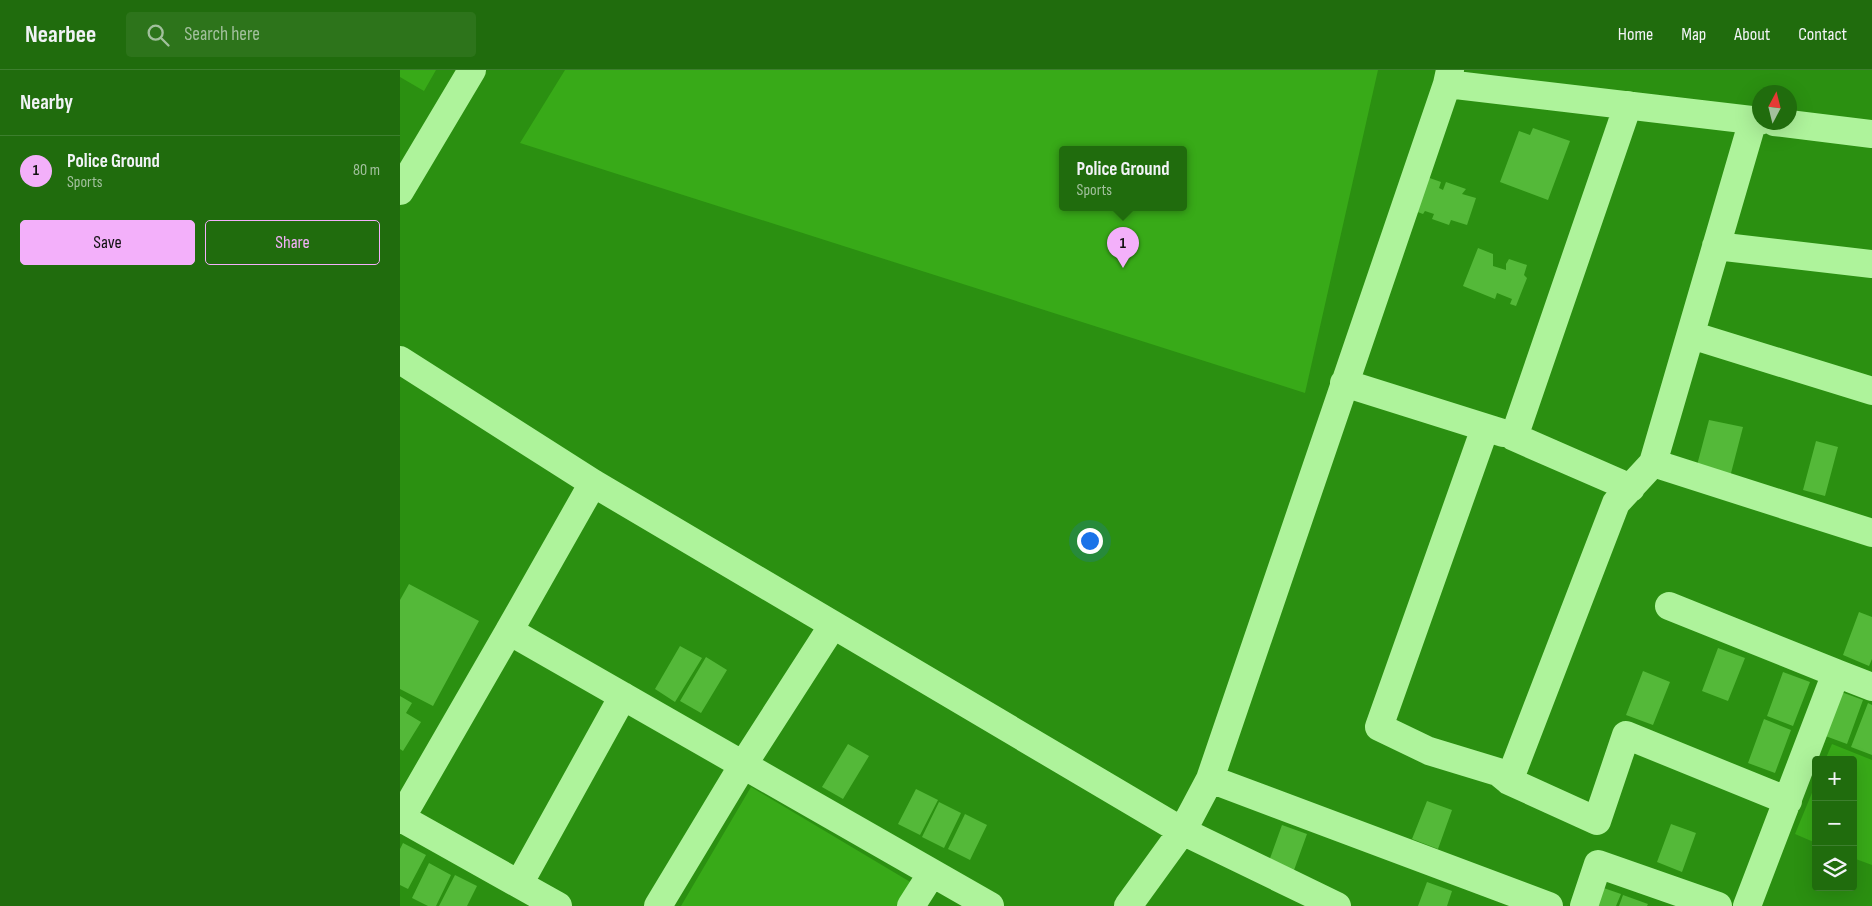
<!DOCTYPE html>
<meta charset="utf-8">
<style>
body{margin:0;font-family:"Sofia Sans Condensed",sans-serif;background:#2d741b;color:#f1f3f6}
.controls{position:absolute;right:15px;bottom:15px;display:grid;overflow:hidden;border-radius:5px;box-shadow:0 5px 20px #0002}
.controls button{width:45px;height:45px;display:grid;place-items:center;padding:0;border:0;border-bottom:1px solid #3d7f2e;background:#206c0d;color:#f1f3f6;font:25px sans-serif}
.compass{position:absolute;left:1352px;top:15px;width:45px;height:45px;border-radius:50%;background:#206c0d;box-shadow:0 5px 20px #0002;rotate:7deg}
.you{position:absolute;left:689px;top:470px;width:18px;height:18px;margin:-12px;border:4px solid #fff;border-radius:50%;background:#1a73e8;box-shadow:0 0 0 8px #1a73e833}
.badge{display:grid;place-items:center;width:32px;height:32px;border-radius:50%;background:#f3b0fa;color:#111;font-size:16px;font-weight:700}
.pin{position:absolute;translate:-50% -41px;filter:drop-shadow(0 1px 2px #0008)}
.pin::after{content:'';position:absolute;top:26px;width:18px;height:15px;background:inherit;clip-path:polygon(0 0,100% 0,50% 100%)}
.popup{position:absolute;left:659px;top:76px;width:128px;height:65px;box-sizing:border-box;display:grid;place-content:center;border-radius:5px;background:#206c0d;filter:drop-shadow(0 1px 4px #0005);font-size:16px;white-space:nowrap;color:#a2c09d}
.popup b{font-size:19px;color:#f1f3f6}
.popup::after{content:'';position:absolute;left:50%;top:100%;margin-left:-10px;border:10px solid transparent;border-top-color:#206c0d}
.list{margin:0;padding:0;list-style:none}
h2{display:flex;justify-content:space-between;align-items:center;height:65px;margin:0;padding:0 20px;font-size:21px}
h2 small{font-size:16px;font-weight:400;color:#a2c09d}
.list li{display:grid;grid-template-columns:32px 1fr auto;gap:15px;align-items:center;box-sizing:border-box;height:70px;padding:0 20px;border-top:1px solid #3d7f2e}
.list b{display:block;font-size:19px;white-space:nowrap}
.list p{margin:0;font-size:16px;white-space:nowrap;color:#a2c09d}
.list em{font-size:16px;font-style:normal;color:#a2c09d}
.actions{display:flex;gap:10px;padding:15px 20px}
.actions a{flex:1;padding:11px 0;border:1px solid #f3b0fa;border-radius:5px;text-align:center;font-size:18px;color:#f3b0fa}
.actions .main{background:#f3b0fa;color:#111}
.icon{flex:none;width:28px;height:28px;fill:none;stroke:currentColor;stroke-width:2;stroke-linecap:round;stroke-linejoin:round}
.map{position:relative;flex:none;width:1472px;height:836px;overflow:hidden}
header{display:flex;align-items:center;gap:30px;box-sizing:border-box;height:70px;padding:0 25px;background:#206c0d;border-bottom:1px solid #3d7f2e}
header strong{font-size:24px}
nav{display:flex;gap:28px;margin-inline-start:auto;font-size:18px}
.search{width:350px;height:45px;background:#2d741b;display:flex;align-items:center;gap:12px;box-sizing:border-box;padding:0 18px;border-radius:5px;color:#a2c09d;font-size:19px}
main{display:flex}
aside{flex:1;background:#206c0d}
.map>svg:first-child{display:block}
</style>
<header>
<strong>Nearbee</strong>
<div class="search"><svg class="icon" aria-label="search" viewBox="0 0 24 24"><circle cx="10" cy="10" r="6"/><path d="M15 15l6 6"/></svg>Search here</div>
<nav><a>Home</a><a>Map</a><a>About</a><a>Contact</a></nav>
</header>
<main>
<aside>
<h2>Nearby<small></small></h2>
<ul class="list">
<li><span class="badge">1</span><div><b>Police Ground</b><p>Sports</p></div><em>80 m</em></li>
</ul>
<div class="actions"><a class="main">Save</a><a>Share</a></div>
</aside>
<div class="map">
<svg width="1472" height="836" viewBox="0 0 1472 836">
<rect width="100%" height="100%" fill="#2b9011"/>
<!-- green -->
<path fill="#38aa18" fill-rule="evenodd" d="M0 0H36L24 21 0 7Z
M165 0H978L905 323 120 73ZM783 79V137H663V79Z
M1432 674 1472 690V795L1453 788V690H1425Z
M1416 713V773L1395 764Z
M351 717 512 813 498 836H281Z"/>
<!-- building -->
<path fill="#54b939" d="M1133 58 1170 71 1148 130 1100 112 1119 61 1130 65Z
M1024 106 1041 112 1039 118 1043 120 1046 112 1066 119 1062 124 1076 128 1067 155 1051 150 1049 155 1032 149 1034 144 1025 141 1023 144 1012 140Z
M1078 178 1093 184V196L1106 200V194L1109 189 1127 195 1124 205 1127 208 1116 236 1110 234 1112 229 1097 223 1095 229 1063 216Z
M1309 350 1343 357 1330 407 1296 399Z
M1416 371 1438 377 1425 426 1403 420Z
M9 514 79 551 33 636 0 619V530Z
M1459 542 1472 547V589L1469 596 1443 585Z
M280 576 302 588 275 632 255 619Z
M1318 578 1345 588 1328 631 1302 621Z
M306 587 327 600 301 643 280 631Z
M1243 601 1270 612 1253 655 1226 645Z
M1383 602 1410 612 1393 656 1367 646Z
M1436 620 1463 630 1447 674 1420 664Z
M0 626 12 633 6 643 21 652 3 681 0 679Z
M1468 633 1472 635V685L1451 677Z
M1364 649 1391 660 1375 703 1348 693Z
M448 674 469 686 443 729 422 717Z
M516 719 538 730 520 765 498 754Z
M1027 731 1052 740 1038 779 1012 769Z
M539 732 561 743 544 778 522 767Z
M565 744 587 755 570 790 548 779Z
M1271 754 1296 763 1282 802 1257 792Z
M882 755 907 764 893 803 868 794Z
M3 773 26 785 8 819 0 815V779Z
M29 793 51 805 36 836H28L12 828Z
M55 805 77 816 67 836H39Z
M1027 812 1052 821 1047 836H1018Z
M1195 815 1221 824 1216 836H1188Z
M1223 825 1248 834 1247 836H1219Z"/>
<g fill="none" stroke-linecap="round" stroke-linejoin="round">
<!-- minor -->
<path stroke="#aef39b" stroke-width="28" d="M1047 14 1360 51
M1228 35 1114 367 1231 418
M1374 52 1472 64
M0 121 72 0
M1316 176 1472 194
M1291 265 1472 321
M0 290 193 413 782 761 937 836
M944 313 1103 363
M1085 358 979 657 1029 681 1098 702 1109 711 1197 751 1226 665 1388 731
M1253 393 1472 463
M1269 536 1436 603
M109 561 193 413
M810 709 1149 836
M1109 711 1216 433 1253 393 1353 50
M1 748 158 836
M0 750 109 561 590 836
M119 814 223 626
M258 836 343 695 433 555
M511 836 532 803
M728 836 783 760 810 709 1047 14 1050 0
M1184 836 1198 794 1318 836
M1347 836 1436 603 1472 617"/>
</g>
</svg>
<div class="controls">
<button>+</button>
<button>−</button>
<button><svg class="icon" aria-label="layers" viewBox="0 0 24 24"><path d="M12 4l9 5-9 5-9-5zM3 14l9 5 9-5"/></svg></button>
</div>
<svg class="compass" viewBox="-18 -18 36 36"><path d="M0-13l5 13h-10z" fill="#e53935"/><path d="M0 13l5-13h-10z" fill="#a2c09d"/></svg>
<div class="you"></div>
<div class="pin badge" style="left:723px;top:198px">1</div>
<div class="popup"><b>Police Ground</b>Sports</div>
</div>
</main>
